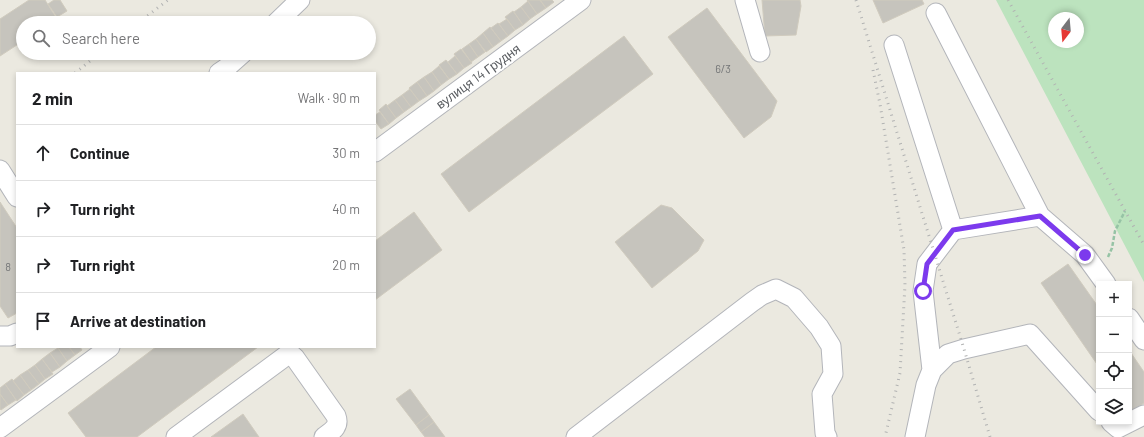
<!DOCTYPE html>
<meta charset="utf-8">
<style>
body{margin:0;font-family:Barlow,sans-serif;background:#f6f6f6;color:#202124}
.controls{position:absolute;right:12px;bottom:12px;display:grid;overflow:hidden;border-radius:0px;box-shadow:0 2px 6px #0003}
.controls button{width:36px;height:36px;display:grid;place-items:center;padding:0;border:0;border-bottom:1px solid #e0e0e0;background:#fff;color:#202124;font:20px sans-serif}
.compass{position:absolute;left:1048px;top:12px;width:36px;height:36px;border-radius:50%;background:#fff;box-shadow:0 2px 6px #0003;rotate:196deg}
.stop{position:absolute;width:12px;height:12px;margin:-9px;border:3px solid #7c3aed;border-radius:50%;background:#fff}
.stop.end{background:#7c3aed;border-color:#fff;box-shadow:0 1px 4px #0008}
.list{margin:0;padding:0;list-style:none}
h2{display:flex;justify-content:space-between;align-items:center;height:52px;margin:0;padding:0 16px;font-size:17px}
h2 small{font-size:13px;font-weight:400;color:#757577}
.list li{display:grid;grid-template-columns:26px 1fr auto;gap:12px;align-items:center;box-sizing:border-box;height:56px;padding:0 16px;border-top:1px solid #e0e0e0}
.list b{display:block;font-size:15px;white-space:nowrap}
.list em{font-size:13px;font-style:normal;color:#757577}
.icon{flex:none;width:22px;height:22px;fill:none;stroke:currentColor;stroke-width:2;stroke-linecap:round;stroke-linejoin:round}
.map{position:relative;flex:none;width:1144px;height:437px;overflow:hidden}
.search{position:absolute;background:#fff;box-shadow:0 2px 6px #0003;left:16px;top:16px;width:360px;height:44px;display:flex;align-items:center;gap:10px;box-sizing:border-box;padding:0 14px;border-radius:22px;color:#757577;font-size:15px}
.panel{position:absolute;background:#fff;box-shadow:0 2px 6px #0003;left:16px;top:72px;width:360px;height:276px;border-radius:0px}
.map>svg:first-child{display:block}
</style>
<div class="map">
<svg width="1144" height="437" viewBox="0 0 1144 437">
<rect width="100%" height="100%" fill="#ebe9e0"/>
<!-- green -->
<path fill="#bce3be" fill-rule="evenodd" d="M996 0H1144V282ZM1054 18H1078V42H1054Z"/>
<!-- building -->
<path fill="#c6c4bd" stroke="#d0cbbe" d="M29 0H45L57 19 51 23H23V41L0 56V19Z
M54 0H60L67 11 57 17 48 4Z
M527 0H540L546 8 537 14Z
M540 0H552L554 2 546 8Z
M762 0H800L801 6 796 35 765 36Z
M873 0H922L924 4 883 23Z
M528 1 537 14 530 19 521 7Z
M521 7 530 19 523 25 514 12Z
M707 8 777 101 771 117 744 138 668 37Z
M513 11 523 25 515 30 505 17Z
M507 19 515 30 508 36 499 24Z
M498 23 508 36 501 41 491 28Z
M490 27 501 41 493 47 483 33Z
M483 33 493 47 486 52 476 39Z
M624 36 653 74 469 212 441 174Z
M476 39 485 52 478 57 469 44Z
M469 44 478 57 471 62 462 49Z
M461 49 472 63 464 68 454 54Z
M455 56 464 68 457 74 448 62Z
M446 60 457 74 449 79 439 65Z
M439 66 449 79 441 85 432 72Z
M432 72 441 85 434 91 424 77Z
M424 77 434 91 427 96 417 82Z
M417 82 427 96 419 101 409 88Z
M410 89 419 101 411 107 402 95Z
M402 95 411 107 404 112 395 100Z
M395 100 404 112 396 118 387 106Z
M386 104 396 118 389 124 379 110Z
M380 112 389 124 381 129 375 121V115Z
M0 202 17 228V313L8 318 0 306Z
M661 205 672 208 704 240 698 251 652 288 615 242Z
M414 212 442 250 375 300V241Z
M1068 264 1099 308V367L1041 283Z
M59 347H69L75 355 67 361 58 348Z
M69 347H80L82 350 75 355Z
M156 347H258L137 437H86L68 413Z
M58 348 67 361 60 367 50 353Z
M1129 350 1144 372V403L1130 412Z
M50 353 60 367 52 372 42 359Z
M42 359 53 374 45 379 35 365Z
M35 365 45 379 39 384 28 370Z
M28 370 39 384 31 390 20 375Z
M20 375 31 390 24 395 13 381Z
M12 379 24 395 17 401 5 384Z
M5 384 16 400 8 405 0 394V388Z
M410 389 429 415 416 425 396 399Z
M0 394 8 405 1 410 0 409Z
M243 414 259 437H211Z
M429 415 434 422 421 432 416 425Z
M434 422 445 437H425L421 432Z"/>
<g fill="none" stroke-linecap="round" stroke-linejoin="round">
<defs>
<path id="minor" d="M745 0 760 52
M936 13 1040 216 1085 255 1106 284
M276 23 300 0
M894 45 953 230 927 264 923 291 932 370
M219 73 225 69 243 53
M375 152 581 0
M0 170 17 197
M953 230 1040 216
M1129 318 1144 340
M0 336H10L17 333
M1111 422 1118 428 1144 415
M0 428 110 347
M176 437 287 355C291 354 292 355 295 358L336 416C340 427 332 431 324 437
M576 437 752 302 762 295 776 289 794 298 819 327 831 346 833 374 822 394 825 433 827 437
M915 437 926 385 932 370 948 354 964 349 1030 334 1099 411"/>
</defs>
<!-- minor casing -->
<use href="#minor" stroke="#b3b5ba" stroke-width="21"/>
<!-- path -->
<path stroke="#96c3a5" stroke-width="2.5" stroke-dasharray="4 2" stroke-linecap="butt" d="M1108 257 1112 248 1115 231 1125 211"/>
<!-- minor -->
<use href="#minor" stroke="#fff" stroke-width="19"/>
<!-- rail -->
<path stroke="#b1b2b2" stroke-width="3" stroke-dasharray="1 5" stroke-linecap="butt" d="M856 0 964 349 990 437
M1008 0 1144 245
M138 23 168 0
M873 70 880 104 904 250 905 285 900 373 885 437
M75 73 100 53"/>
</g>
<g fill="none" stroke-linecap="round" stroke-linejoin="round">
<!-- route -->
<path stroke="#7c3aed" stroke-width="5" d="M923 291 927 264 953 230 1040 216 1085 255"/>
</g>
<g text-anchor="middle" stroke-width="4" stroke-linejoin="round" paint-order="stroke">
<!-- number labels -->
<g font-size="11" fill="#747677">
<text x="723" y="73">6/3</text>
<text x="8" y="271">8</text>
</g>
<!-- street labels -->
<g font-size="13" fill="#595c60" stroke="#fff">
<text transform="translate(478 76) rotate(-36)" y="5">вулиця 14 Грудня</text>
</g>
</g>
</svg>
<div class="controls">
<button>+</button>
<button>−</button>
<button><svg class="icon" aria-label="locate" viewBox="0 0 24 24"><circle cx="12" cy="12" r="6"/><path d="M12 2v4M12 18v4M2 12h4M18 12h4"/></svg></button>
<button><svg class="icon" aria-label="layers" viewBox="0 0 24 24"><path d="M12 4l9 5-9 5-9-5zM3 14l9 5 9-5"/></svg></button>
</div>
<svg class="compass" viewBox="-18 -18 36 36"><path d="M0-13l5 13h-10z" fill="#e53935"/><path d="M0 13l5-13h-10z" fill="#757577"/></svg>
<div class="stop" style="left:923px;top:291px"></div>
<div class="stop end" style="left:1085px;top:255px"></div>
<div class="search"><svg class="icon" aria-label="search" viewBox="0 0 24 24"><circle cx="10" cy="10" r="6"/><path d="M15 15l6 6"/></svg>Search here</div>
<section class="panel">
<h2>2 min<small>Walk · 90 m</small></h2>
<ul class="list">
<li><svg class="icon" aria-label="ahead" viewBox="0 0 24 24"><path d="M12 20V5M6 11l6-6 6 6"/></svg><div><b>Continue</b></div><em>30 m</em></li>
<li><svg class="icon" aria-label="right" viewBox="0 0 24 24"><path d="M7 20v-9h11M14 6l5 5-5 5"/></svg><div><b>Turn right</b></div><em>40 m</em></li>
<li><svg class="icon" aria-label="right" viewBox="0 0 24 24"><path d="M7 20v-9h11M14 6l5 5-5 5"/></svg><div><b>Turn right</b></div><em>20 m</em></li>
<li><svg class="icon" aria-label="arrive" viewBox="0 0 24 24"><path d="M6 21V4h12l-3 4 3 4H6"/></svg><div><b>Arrive at destination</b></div></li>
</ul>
</section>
</div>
